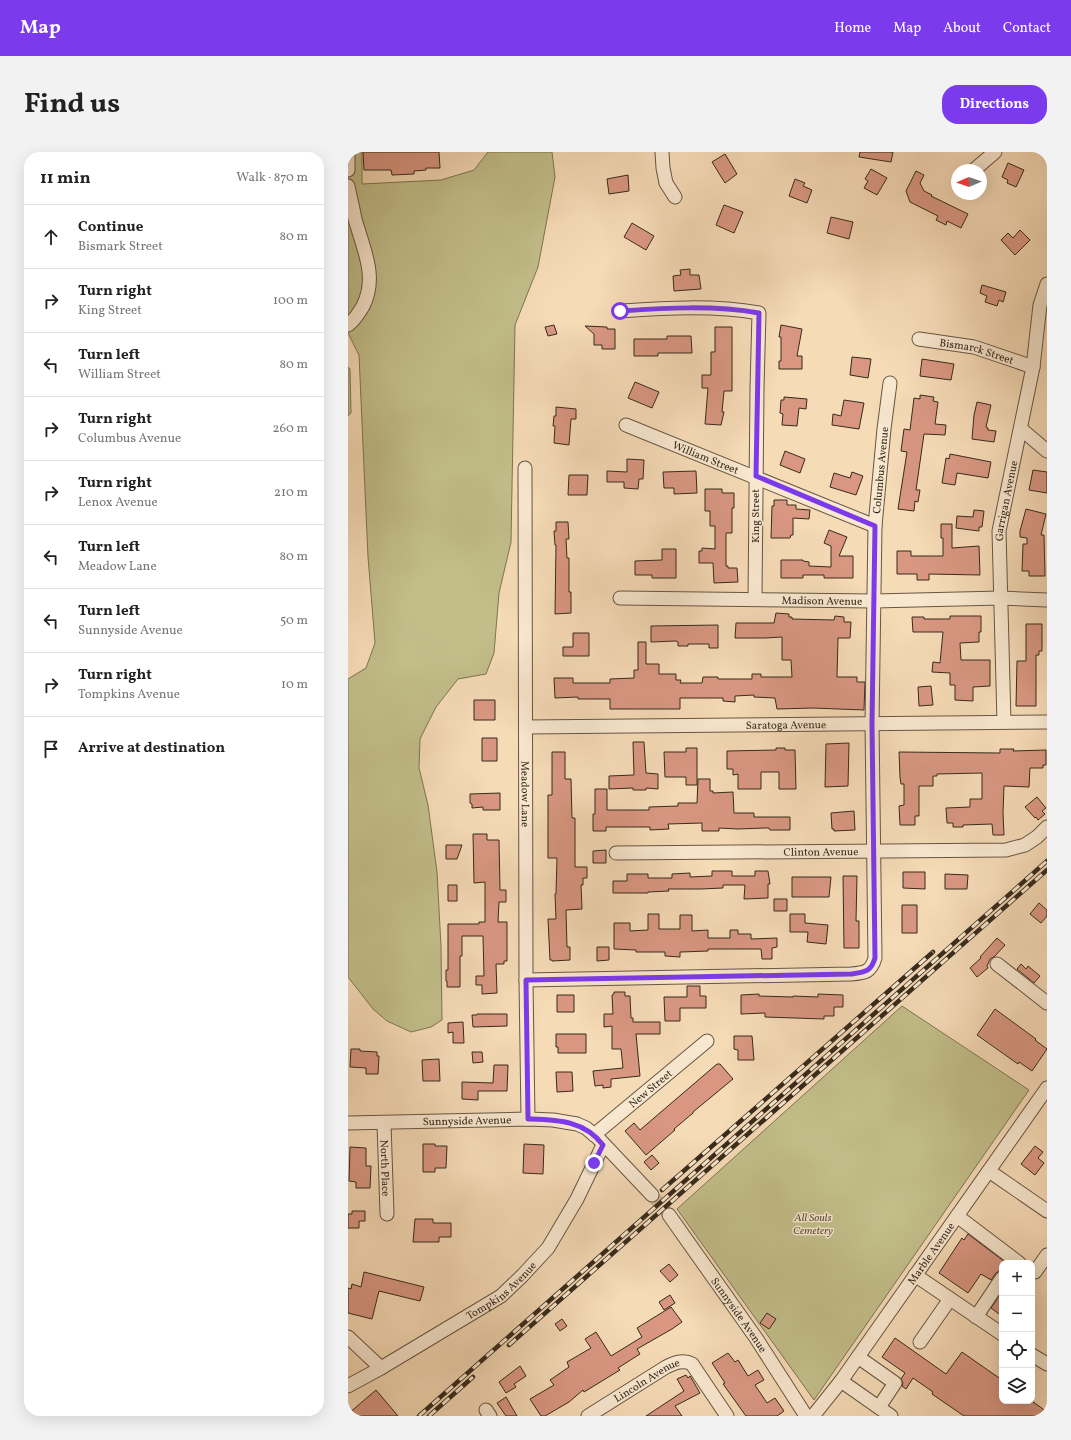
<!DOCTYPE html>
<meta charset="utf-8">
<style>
body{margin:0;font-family:Vollkorn,serif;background:#f2f2f2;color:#222}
.controls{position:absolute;right:12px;bottom:12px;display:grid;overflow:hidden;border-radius:8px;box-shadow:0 4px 16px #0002}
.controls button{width:36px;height:36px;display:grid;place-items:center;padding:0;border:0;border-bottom:1px solid #e0e0e0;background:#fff;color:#222;font:20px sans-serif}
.compass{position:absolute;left:603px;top:12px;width:36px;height:36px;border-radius:50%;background:#fff;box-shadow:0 4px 16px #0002;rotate:268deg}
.stop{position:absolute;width:12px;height:12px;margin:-9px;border:3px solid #7c3aed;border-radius:50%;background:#fff}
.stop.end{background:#7c3aed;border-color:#fff;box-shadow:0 1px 4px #0008}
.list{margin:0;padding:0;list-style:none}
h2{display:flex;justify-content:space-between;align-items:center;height:52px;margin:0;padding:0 16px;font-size:17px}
h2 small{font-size:13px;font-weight:400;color:#767676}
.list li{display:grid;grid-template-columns:26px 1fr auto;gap:12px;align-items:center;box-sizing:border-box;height:64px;padding:0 16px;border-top:1px solid #e0e0e0}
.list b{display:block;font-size:15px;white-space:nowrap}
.list p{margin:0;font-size:13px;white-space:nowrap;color:#767676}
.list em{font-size:13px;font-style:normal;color:#767676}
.icon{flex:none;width:22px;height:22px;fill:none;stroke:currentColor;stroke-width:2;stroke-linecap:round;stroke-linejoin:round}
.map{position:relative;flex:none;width:699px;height:1264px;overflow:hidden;border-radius:16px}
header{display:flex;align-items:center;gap:24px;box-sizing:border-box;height:56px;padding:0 20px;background:#7c3aed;color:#fff}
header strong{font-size:19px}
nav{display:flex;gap:22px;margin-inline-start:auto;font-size:14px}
.intro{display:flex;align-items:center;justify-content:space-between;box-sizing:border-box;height:96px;padding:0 24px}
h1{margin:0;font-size:28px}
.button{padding:10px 18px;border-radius:16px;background:#7c3aed;color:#fff;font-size:14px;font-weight:700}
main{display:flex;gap:24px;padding:0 24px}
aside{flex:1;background:#fff;border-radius:16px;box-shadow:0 4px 16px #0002}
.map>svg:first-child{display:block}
</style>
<header>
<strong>Map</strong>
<nav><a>Home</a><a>Map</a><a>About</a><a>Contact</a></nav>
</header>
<div class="intro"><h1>Find us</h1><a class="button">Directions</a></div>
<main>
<aside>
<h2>11 min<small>Walk · 870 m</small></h2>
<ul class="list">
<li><svg class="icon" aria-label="ahead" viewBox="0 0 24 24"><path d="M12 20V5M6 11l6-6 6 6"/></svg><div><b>Continue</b><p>Bismark Street</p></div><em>80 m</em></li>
<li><svg class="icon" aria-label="right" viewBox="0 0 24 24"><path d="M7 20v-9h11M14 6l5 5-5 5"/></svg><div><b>Turn right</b><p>King Street</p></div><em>100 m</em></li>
<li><svg class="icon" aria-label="left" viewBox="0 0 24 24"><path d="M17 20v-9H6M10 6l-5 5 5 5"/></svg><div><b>Turn left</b><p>William Street</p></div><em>80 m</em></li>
<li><svg class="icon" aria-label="right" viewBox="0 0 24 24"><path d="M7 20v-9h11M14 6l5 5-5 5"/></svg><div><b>Turn right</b><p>Columbus Avenue</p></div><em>260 m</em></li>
<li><svg class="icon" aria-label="right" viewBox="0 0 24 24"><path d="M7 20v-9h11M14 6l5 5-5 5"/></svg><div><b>Turn right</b><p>Lenox Avenue</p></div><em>210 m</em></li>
<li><svg class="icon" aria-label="left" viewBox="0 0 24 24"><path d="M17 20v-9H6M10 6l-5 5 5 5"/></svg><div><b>Turn left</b><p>Meadow Lane</p></div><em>80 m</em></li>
<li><svg class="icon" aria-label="left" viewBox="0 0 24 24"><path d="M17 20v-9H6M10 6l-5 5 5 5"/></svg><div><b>Turn left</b><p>Sunnyside Avenue</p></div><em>50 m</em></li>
<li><svg class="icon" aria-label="right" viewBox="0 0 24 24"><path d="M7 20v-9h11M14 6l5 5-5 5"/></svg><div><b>Turn right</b><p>Tompkins Avenue</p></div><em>10 m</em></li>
<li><svg class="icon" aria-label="arrive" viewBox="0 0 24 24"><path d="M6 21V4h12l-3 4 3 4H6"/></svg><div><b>Arrive at destination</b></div></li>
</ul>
</aside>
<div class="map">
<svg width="699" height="1264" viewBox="0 0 699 1264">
<rect width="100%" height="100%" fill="#f6dbb7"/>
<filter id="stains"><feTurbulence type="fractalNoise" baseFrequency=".005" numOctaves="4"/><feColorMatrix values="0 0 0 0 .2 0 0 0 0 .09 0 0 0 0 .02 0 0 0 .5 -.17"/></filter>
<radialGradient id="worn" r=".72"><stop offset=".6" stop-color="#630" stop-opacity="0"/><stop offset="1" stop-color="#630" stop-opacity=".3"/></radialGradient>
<!-- green -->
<path fill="#c2be8a" stroke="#7c7453" d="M0 0H14V32L93 28 126 18 140 0H204L207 25 190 115 167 173 163 390 151 441 146 501 138 522 110 527 88 555 72 587 71 616 80 653 89 720 93 794 94 868 83 875 63 880 39 869 25 857 0 825V527L18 516 27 491 20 405 11 203 0 181Z
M0 215 2 217 3 261 0 264Z
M554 854 681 938 466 1248 329 1057Z"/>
<!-- building -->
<path fill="#d99782" stroke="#372a1c" d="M15 0H91L92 16H78V18L66 19V22L44 23 43 18H16Z
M512 0H545L543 10 511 5Z
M377 2 389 22 377 31 364 10Z
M660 11 676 18 668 35 659 31 660 28 654 25Z
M523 17 539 26 529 43 516 36 520 29 517 27Z
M568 19 576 23 572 31 576 39 584 43 583 44 620 62 613 76 599 69 598 73 588 68 590 64 562 50 558 39Z
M280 23 281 39 261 42 259 27Z
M447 27 457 31 455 34 464 38 459 51 441 44Z
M376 53 395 60 386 81 368 73Z
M483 65 505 70 501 87 479 81Z
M284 71 306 84 298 98 276 85Z
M672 78 682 88 667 103 653 88 660 81 665 86Z
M342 117V123H351L353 137 326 139 325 124 333 123 332 118Z
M634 133 658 140 655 150 651 148 649 154 637 150 639 144 632 141Z
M206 173 209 182 200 184 197 175Z
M433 173 454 177 449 204H454V217H431V209H433V185H431Z
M237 174 259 175V177H267V197H254V193H246V182Z
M367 175H384V239H376L374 260H376L373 273 357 272 360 236H354V223H363V200H367Z
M319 184H343L344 201H310V204H286V187H319Z
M504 205 523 207 520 226 502 223Z
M574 207 606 212 603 228 572 224Z
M287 230 311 240 304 256 280 246Z
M572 243 586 245 585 249 590 250 587 272 598 273 597 283 576 282 568 338H572L570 350 567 349 566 359 550 357 559 300 553 299 556 277 562 278 566 246 572 247Z
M436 245 459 247 458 257 451 256 449 274 434 273 435 262 432 261 433 248H436Z
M496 248 516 251 511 277 484 273 485 262 493 264Z
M629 250 643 253 638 275 640 276V278L648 279 646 290 624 287 626 263Z
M208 255 228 257V267H223L221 293 206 291 207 274H205L206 264H208Z
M437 299 457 307 452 321 432 313Z
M602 302 643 310 640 326 609 321 607 333 594 331 598 306 601 307Z
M279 307 296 308 295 327H291L290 337 276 336V330H259V319L279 320Z
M685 318 699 320V341L681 338Z
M348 319 349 341 326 342V336H316L315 320Z
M504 320 515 324 508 343 482 335 486 321 502 326Z
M221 323H240L239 343H220Z
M357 337H374V341H386V356H384V381H378V414H380V416H389L390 430 366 431 365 411H351V399H354V396L367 397V374H362V359H357Z
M426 348H439V353H448V357L462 358 461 367 445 366V383H443L442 386H423L424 354H426Z
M678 357 698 362 693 383H696L697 424H681V419H674L675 392H679V386L672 385V379Z
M626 358 636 359 634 375H631V379L608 376 609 364 625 365Z
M208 370H220L221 387H218L219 406H221V440H223V461L207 462 208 393H207L206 379H208Z
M593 372H604V396L631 394 632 423 581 422V428H569V422H549V399H563V404H595V386H593Z
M481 378 499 385 491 404H505V426H476V423H455V426H433V408H455V409L461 410V414L483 415V394L476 391Z
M314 397H328V426H304V423H287V409L314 408Z
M428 461 441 462V465H444V467L486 468 487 464 496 465V470H503L502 486H490L489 525H509V530H517L516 558 465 556 429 557 427 546 406 545V543L387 544V550L375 549V546H332V557H262V547H230V545L207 546 206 526H225V531H262V527L286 526V518H290V490H298V512H311V522H328V528H333L332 531H354L355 525H370V527H404V522H413V525H444L443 508H434V485L417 486H387L388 471H426Z
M602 464H633V480H631V490L612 491 613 508H642V534L625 535V549L607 548V533H602V521L584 520 585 510 592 511 595 480H565L564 465H576V467H602Z
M678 472H694V499H691V503H688V554H668L669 509H678Z
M370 473V496H361V492H340V494H330V490L328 489 303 490V474Z
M225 481H241V504H215V495H225Z
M583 534 585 553 571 554 570 535Z
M126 548H147V568H126Z
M134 586H149V609H134Z
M285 590H296L298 621 310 622V637L298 636V638H285V636L261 637V624L286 623Z
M501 591 500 634 477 635 478 592Z
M338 596H349V633H338V625H317L316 600H338Z
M428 596H437V598H447L448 637H431V620H413V637H390V622L385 623V617H379V599L428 598Z
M652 597H666L665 599 698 598V613H695V616H682L681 635 656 634 655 661 656 683H645L644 672 615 673V675H605V671H599L598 656 622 655V647H634V621L589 622V624H585V634H571V664H567V673H552L551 654 556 653V632H553L552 625 551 600 652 601Z
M204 600H217V627H223L224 666H227V715H239V726H235V733H233L234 757 218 758 219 795H222V808L204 809V808H202L200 767H208L207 742H208L209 706H200V643H204Z
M350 627H362V639H365V641L385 640 386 661H406V665H442V678H422L421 676H417L390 677 371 676V679H354V671L320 672 321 677 302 678V675H258V679H245V662H247V637H259V658H301V655L330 654V651H349Z
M152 641V658H135V655L124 656V652L122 651V642Z
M689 645 698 656 694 659 697 662 690 668 688 665 687 666 677 655Z
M506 659 507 678 486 679V677H484L483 661Z
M125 682H139V688H151L152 738H158V750H151L150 770H159V809H156V812H148L149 841 134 842V833H128V824H136L135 784H114V804H112V835H99V829H98V818H100V772H131V770H137V730L126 731Z
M98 693H114L109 707H98Z
M258 698V711H245V699Z
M364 719H384V724H407V719H420L422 732H420V746L396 747 397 733H375V736L353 737H320L321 739 300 740V741H265V729H279V722H300V726H324V722L342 721V725L364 724Z
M555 720H577V737L555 736Z
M597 722 620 723 619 737H597Z
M495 724H509L508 769H511V796H496Z
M444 725H483L481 745H444Z
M100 733H109V749H100Z
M426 747H439V759H426Z
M691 751 699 758V764L693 771 682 762Z
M554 753H569V781H554Z
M300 762H311V777H332V763H344V779L360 778V786H382V778H390V782H403V787L429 786V795L424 796V807H414L413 797H360V799L333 800H332V805L317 804V800H288V798L266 797V771H282V779L300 778Z
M442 762H457V771L480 773 478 792 459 790 460 780H442Z
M649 786 657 793 647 804 642 807 639 814 640 816 629 825 622 816 633 806 632 805Z
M249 795H261V808L249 809Z
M673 812 678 817 680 814 692 824 686 831 669 817Z
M339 834H352V844H358V856H332V869H317L316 845H339Z
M266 840H277V844H282L283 866H285V870H312V882H288L292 924 263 927V935L255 936V933L247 934 245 919 275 916 273 897H264V874L256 875V862H265L264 843 266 842Z
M411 842V844L445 845V844L470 845V842L495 843V855H486V864H476V867L417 865V861L393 862V843Z
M209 843H226V860H209Z
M647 857 688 887 687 888 699 897 684 919 671 910 670 912 629 883Z
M129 862H159V874L125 875 124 863H129Z
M115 870 116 891H105V880L100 881V871Z
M208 882H238V901H210V895H208Z
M386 884H404L406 908H390V898L386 897Z
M3 897H12V899L29 900V904H31L30 922H18V916L2 915Z
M124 900H134L135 910 125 911Z
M91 907 92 929H75L74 908Z
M369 912H372L385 927 345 960V961L326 977 327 978 298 1003 277 979 286 971 292 978Z
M146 913H160L159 939H130V948L114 947V930L145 931Z
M208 920H224L225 939 209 940Z
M75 992H87V994H99L98 1016H87V1020H75Z
M176 992 196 993 195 1022 175 1021Z
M687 994 695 1000 690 1006 696 1011 687 1023 673 1012Z
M2 995 18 996V1014H23L22 1036H8V1030L1 1029Z
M304 1003 311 1011 303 1018 296 1010Z
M4 1059H17V1069H11V1076H0V1062H4Z
M67 1067H85V1071H103V1085H91V1090H65Z
M620 1082 657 1110 654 1111V1118L648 1121 643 1128 633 1122 620 1141 591 1121 614 1086 616 1088Z
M321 1112 330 1123 322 1130 312 1119Z
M16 1120 76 1135 72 1149 31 1139 24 1167 0 1161V1136L3 1137 4 1132 13 1135Z
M654 1140V1164L643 1156Z
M322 1143 327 1151 316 1158 311 1150Z
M323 1155 334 1170 324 1177 289 1197 292 1202 270 1216 272 1218 236 1240 235 1238 221 1250 197 1264H193L182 1247 206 1233 202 1228 221 1215 219 1210 243 1196 237 1187 248 1180 263 1204 294 1185 289 1176Z
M419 1161 428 1167 421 1177 412 1171Z
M214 1167 219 1174 212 1179 207 1172Z
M547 1186 598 1222 614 1200 654 1228V1249H684L699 1260V1264H616L584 1242 585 1240 565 1226 558 1237 554 1234 555 1231 553 1227 557 1221 534 1205Z
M380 1201 387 1210 390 1208 400 1224 410 1218 416 1228 407 1233 419 1251 427 1246 436 1259 429 1264H398L375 1232 377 1231 364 1211Z
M172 1214 178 1224 166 1232 168 1235 158 1241 151 1230Z
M338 1223 340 1226 342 1224 352 1241 327 1254 334 1264H298L336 1239 329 1227Z
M28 1238 50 1264H0V1262Z
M158 1245 169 1264H158L149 1251Z"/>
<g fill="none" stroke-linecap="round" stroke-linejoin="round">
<!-- minor-tunnel -->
<path stroke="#d0b898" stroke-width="13" stroke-dasharray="13 6" stroke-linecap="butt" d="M304 1043 321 1063"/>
<defs>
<g id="minor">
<path d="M314 0 315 16 318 31 327 45"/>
<path d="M0 18V0"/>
<path d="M626 18 647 0"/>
<path d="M0 34C2 45 5 56 7 67 15 96 30 125 15 154 10 162 7 168 0 173"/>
<path d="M272 159C318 156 365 153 411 161L409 236 407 447"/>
<path id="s1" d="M571 187 626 195 685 215"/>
<path id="s2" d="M278 273 527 374"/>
<path d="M673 277 699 299"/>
<path id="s3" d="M177 316 178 828 180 967"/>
<path id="s4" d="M272 446 526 449 653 446 699 448"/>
<path id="s5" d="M656 570 651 379 685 215 692 153 699 132"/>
<path id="s6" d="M178 575 699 570"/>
<path id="s7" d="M268 701 658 698 677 693 689 685 699 675"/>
<path d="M649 812 699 851"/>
<path id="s8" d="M178 828 503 822C517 821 523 820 527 806L524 571 527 374 536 277 542 231"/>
<path id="s9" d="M0 971 180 967 205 968 229 972 238 976 250 986 304 1043"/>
<path id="s10" d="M36 971 39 1062"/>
<path id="s11" d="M246 983 359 889"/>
<path d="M641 1019 699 1059"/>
<path id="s12" d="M321 1063 408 1186 458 1264"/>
<path d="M609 1064 671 1111"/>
<path d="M684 1120H687L699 1103"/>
<path d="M567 1123 654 1182"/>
<path d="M628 1165 654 1126"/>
<path d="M0 1185 33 1216"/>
<path d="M572 1190 602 1147"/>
<path d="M684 1203 699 1212"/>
<path d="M510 1205 547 1231 531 1255"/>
<path d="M493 1229 543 1264"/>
<path id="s13" d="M0 1234 33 1216 153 1144 174 1124 200 1096 229 1047 255 993"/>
<path d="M138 1258 142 1264"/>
<path id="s14" d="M240 1264 318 1215C326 1211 335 1207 344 1212L379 1264"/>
<path id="s15" d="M465 1264 493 1229 699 936"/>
</g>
</defs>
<!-- minor casing -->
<use href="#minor" stroke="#675643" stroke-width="15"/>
<!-- minor -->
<use href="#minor" stroke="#f9e8d0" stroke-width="13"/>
<defs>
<path id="rail" d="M314 1038 585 800
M161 1193 699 718
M71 1264 699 709
M81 1264 125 1225"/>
</defs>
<!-- rail casing -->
<use href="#rail" stroke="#372a1c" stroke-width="4.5"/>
<!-- rail -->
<use href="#rail" stroke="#f9e8d0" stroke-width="3" stroke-dasharray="9" stroke-linecap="butt"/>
</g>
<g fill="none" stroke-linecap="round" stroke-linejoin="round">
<!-- route -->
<path stroke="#7c3aed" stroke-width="5" d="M246 1011 255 993C236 968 209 968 180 967L178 828 503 822C517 820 523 820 527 806L524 571 527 374 408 324 411 161C365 153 318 156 272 159"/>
</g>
<g text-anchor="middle" stroke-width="3" stroke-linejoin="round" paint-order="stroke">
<!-- street labels -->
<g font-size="11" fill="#372a1c" stroke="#f9e8d0">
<text dy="4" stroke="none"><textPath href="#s1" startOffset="59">Bismarck Street</textPath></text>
<text dy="4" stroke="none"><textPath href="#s2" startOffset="86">William Street</textPath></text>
<text dy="4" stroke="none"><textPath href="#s8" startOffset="845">Columbus Avenue</textPath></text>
<text dy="4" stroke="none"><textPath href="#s5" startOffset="222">Garrigan Avenue</textPath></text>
<text transform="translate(407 364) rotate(-90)" y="4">King Street</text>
<text dy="4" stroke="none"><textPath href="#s4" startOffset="202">Madison Avenue</textPath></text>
<text dy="4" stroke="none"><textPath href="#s6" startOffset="260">Saratoga Avenue</textPath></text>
<text dy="4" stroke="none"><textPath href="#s3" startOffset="326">Meadow Lane</textPath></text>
<text dy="4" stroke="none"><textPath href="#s7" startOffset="205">Clinton Avenue</textPath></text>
<text dy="4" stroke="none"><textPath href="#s11" startOffset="73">New Street</textPath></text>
<text dy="4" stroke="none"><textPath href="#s9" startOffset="119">Sunnyside Avenue</textPath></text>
<text dy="4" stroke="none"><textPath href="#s10" startOffset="45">North Place</textPath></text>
<text dy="4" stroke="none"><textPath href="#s15" startOffset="201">Marble Avenue</textPath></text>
<text dy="4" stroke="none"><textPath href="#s13" startOffset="181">Tompkins Avenue</textPath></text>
<text dy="4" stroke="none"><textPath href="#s12" startOffset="122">Sunnyside Avenue</textPath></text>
<text dy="4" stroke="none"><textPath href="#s14" startOffset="69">Lincoln Avenue</textPath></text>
</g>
<!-- park labels -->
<g font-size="11" font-style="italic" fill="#5a4f38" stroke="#f9e8d0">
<text x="465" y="1069">All Souls<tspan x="465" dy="13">Cemetery</tspan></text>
</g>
</g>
<rect width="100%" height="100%" filter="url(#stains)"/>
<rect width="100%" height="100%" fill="url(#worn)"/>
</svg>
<div class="controls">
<button>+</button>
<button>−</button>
<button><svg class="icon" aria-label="locate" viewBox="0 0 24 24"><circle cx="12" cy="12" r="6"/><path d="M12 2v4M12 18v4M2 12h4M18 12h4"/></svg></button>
<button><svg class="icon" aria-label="layers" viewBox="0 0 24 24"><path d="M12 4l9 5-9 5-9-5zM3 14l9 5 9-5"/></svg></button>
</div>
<svg class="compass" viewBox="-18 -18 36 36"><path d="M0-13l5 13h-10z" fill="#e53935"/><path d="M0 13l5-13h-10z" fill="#767676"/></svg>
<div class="stop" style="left:272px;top:159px"></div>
<div class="stop end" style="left:246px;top:1011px"></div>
</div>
</main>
